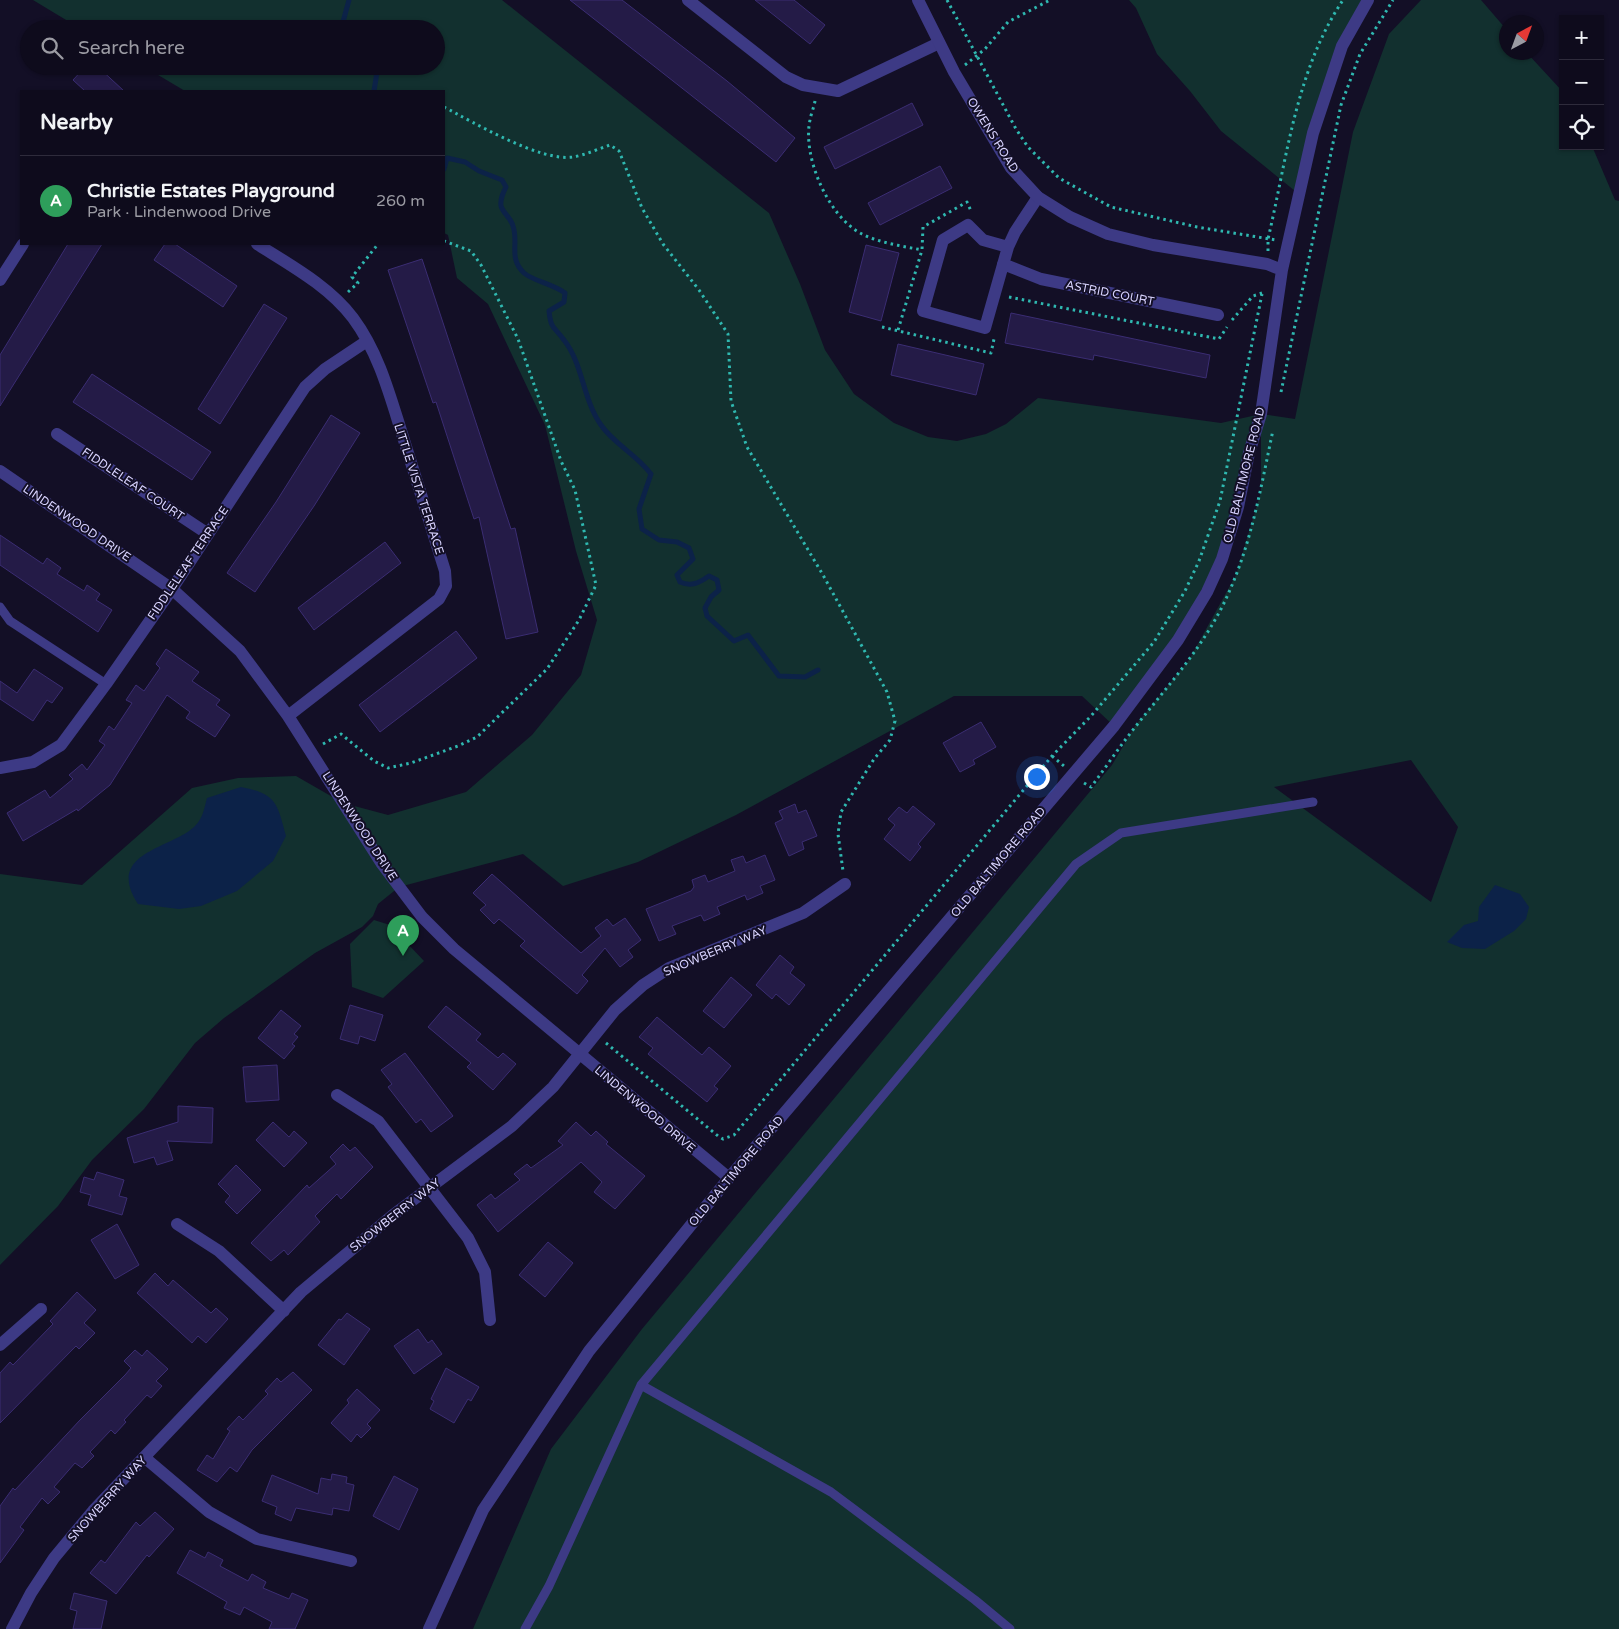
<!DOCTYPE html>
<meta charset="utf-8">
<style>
body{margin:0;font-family:"Varela Round",sans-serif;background:#171425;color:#f1f3f6}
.controls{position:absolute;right:15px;top:15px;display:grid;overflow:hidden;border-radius:0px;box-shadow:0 1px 4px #0004}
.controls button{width:45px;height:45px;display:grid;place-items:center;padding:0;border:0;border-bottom:1px solid #2e2b3b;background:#0e0b1c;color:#f1f3f6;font:25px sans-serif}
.compass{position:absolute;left:1499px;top:15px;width:45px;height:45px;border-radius:50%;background:#0e0b1c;box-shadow:0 1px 4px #0004;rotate:41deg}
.you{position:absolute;left:1036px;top:776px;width:18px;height:18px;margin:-12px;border:4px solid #fff;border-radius:50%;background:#1a73e8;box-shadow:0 0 0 8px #1a73e833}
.badge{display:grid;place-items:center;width:32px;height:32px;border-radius:50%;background:#7c3aed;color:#fff;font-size:16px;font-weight:700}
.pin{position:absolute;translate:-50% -41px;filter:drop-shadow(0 1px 2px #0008)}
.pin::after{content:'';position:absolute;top:26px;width:18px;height:15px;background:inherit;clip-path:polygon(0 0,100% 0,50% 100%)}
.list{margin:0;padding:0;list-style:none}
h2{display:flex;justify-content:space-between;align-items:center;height:65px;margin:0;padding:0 20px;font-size:21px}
h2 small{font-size:16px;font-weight:400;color:#9b9ba3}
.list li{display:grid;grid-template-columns:32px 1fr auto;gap:15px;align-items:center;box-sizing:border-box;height:90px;padding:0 20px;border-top:1px solid #2e2b3b}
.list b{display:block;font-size:19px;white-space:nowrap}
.list p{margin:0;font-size:16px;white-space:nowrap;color:#9b9ba3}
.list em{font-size:16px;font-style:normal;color:#9b9ba3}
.icon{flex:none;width:28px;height:28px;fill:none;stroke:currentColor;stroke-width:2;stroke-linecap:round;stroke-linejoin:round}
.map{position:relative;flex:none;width:1619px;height:1629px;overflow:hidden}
.search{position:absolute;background:#0e0b1c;box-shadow:0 1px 4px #0004;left:20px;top:20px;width:425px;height:55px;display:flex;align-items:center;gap:12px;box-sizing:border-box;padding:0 18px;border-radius:28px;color:#9b9ba3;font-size:19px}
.panel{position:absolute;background:#0e0b1c;box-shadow:0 1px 4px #0004;left:20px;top:90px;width:425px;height:155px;border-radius:0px}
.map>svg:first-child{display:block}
</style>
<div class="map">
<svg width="1619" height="1629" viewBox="0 0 1619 1629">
<rect width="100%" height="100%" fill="#130f26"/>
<!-- green -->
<path fill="#12302f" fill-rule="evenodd" d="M33 0H502L769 213 800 284 825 350 854 394 894 423 928 437 957 441 986 434 1006 424 1038 398 1221 423 1261 414 1295 419 1353 132 1389 34 1421 0H1481L1506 29V52L1527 53 1563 92V146H1592L1615 200 1619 201V1629H473L551 1449 642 1329 1112 765 1135 726 1189 660 1236 575 1261 492V416L1207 592 1114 726 1082 696H954L736 815 638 862 563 886 523 854 399 887 378 904 373 916 362 927 315 953 224 1018 195 1043 144 1109 92 1160 58 1206 0 1265V874L82 885 192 788 238 778 296 776 343 803 388 815 466 792 532 735 581 675 597 620 576 551 545 425 488 304 457 278 448 235 444 233V91H185L143 66H436V29H81ZM1411 760 1458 827 1431 902 1274 787Z
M1129 0H1368L1342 46 1300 195 1221 131 1190 91 1157 54 1136 8Z
M374 920 390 925 424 961 383 998 352 987 350 944Z"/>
<!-- water -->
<path fill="#0c2248" d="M241 787C276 794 277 802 286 836L273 861 237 891 201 906 179 909 138 904C104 852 172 849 195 826 203 818 204 809 207 798Z
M1495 885 1520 894 1529 907 1526 919 1514 931 1485 949 1462 948 1447 942 1464 925 1478 921 1479 907Z"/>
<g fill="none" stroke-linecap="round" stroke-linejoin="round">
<!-- stream -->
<path stroke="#0c2248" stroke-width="5" d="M341 29 349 0
M374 91 378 66
M444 169 447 158 465 162 479 171 502 180 506 187C503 193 500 199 501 206 503 213 511 218 513 226 519 243 508 258 524 273 533 281 553 284 565 293L564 302 549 311C551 330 554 326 564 340 583 364 583 400 601 425 614 444 636 454 651 474L639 509 642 529 659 540 677 542 689 548 693 559 677 575 680 582C691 587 699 583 709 576L717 580 719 590 711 597 705 608 707 616 734 641 748 635 779 676 805 677 818 670"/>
</g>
<!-- building -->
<path fill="#241b47" stroke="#3b2d73" d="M570 0H622L727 81 795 138 776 162Z
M755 0H794L825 25 810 44Z
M86 66H97L124 91H85L73 80Z
M912 103 923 125 835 169 824 147Z
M940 166 952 188 880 225 868 203Z
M68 244H102L0 406V355Z
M165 244H175L237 286 223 307 154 260Z
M866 245 899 253 881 321 849 312Z
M422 259 511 529 515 528 538 632 506 639 479 517 474 519 436 402 433 403 388 270Z
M264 304 287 318 220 424 198 409Z
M1011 313 1210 355 1206 378 1094 355 1093 360 1005 343Z
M898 344 984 364 976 395 891 375Z
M92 374 211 452 192 480 73 402Z
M331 415 360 433 314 506 255 592 227 573 276 502Z
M0 535 43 564 47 558 61 568 57 574 84 591 87 585 100 594 96 600 112 610 98 632 0 565Z
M385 542 401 563 314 630 298 608Z
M456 631 477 658 380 732 359 705Z
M166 649 199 672 192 681 220 700 216 705 230 715 215 737 186 718 190 712 167 695 110 785 78 811 77 809 23 841 7 813 45 790 50 798 73 779 69 775 82 764 87 770 105 745 99 741 109 726 114 730 132 703 126 700 136 685 144 691 160 668 156 664Z
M34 669 63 688 52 703 47 700 33 721 0 699V681L17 693Z
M981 722 996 747 973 760 975 764 960 772 943 743Z
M795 804 798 813 806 810 817 836 802 842 804 849 789 856 775 823 783 819 779 811Z
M913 806 935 824 918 844 921 847 910 861 884 839 895 825 888 819 899 807 907 813Z
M765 855 775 880 760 886 763 893 747 900 745 895 717 907 720 914 704 921 701 915 672 926 676 934 659 941 646 909 691 891 694 887 692 880 705 875 708 882 735 871 731 860 743 856 746 863Z
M492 874 581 953 601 936 595 928 607 919 613 926 625 918 641 940 628 950 633 957 620 967 605 948 582 975 588 981 577 994 520 946 525 941 499 919 494 924 480 910 486 905 473 893Z
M780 955 794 967 790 973 805 985 789 1005 776 994 772 999 756 985Z
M731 977 752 995 724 1028 703 1011Z
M350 1005 383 1015 375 1041 360 1036 358 1044 340 1039Z
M446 1006 481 1034 476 1040 498 1058 503 1053 516 1064 493 1090 467 1067 471 1063 428 1027Z
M281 1010 301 1026 294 1034 298 1037 292 1044 295 1046 284 1059 258 1038Z
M657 1017 702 1055 709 1047 731 1066 714 1086 718 1089 707 1102 648 1054 653 1048 639 1037Z
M405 1053 453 1116 431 1132 421 1119 416 1123 388 1087 392 1084 381 1070Z
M277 1065 279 1100 246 1102 243 1067Z
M178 1106 213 1108 212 1143 167 1141 173 1160 157 1165 154 1157 134 1163 127 1138 178 1122Z
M273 1122 289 1137 294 1131 307 1143 284 1167 256 1140Z
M576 1122 591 1136 596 1131 608 1142 606 1144 645 1176 615 1209 594 1192 602 1182 581 1162 498 1232 477 1205 491 1194 495 1199 520 1180 514 1174 527 1164 531 1168 563 1145 558 1141Z
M343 1144 350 1151 355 1147 373 1167 341 1199 337 1194 315 1216 320 1222 288 1255 284 1250 271 1261 251 1243 307 1185 309 1188 336 1164 330 1157Z
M236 1165 261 1190 237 1214 225 1202 230 1196 218 1184Z
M97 1172 124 1180 119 1196 127 1198 122 1215 88 1205 91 1195 80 1192 84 1177 94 1180Z
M117 1224 139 1265 115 1279 91 1240Z
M548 1242 573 1263 545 1297 519 1275Z
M155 1273 168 1286 173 1280 211 1313 216 1308 228 1319 206 1343 198 1336 192 1343 137 1293Z
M77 1292 96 1310 84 1323 95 1333 79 1349 76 1346 0 1423V1373L10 1362 13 1365 53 1324 50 1321Z
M347 1313 370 1329 344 1365 318 1345 339 1319 341 1320Z
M418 1329 428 1343 432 1340 442 1354 414 1374 394 1346Z
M135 1350 142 1356 147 1350 168 1369 156 1381 162 1386 151 1398 147 1395 124 1420 126 1422 115 1434 111 1430 90 1452 94 1456 82 1468 75 1463 54 1487 60 1492 48 1504 42 1498 20 1527 24 1530 0 1563V1506L13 1488 15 1490 80 1420 125 1375 131 1368 124 1361Z
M446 1368 479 1387 471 1401 468 1399 454 1423 430 1409 434 1401 431 1399Z
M293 1372 312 1390 252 1450 237 1472 230 1467 217 1482 197 1470 207 1455 213 1459 230 1431 227 1429 239 1416 243 1420 268 1394 265 1391 277 1378 281 1382Z
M357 1389 380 1410 367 1424 371 1428 361 1438 357 1434 351 1442 331 1423 349 1403 347 1400Z
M332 1474 347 1477 346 1483 354 1485 349 1511 333 1508 332 1515 296 1508 291 1521 275 1514 277 1507 262 1501 272 1475 318 1494 321 1478 331 1480Z
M394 1476 418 1489 399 1530 373 1516Z
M155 1512 174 1529 149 1557 147 1555 116 1594 90 1573 101 1560 105 1563 136 1522 140 1526Z
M190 1550 205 1558 208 1552 223 1560 220 1566 248 1581 252 1574 266 1582 263 1588 289 1599 292 1593 308 1600 295 1629H269L272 1622 244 1607 240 1615 224 1608 227 1602 177 1573Z
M74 1593 107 1601 101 1629H73L77 1611 70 1609Z"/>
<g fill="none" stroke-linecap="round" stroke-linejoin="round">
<!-- path -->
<path stroke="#2fb8b0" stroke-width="3" stroke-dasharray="2.5 4" stroke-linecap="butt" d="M947 0 1016 129 1028 147 1059 178 1111 207 1197 227 1276 240
M965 65 985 49 1008 22 1050 0
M815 101C814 107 811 114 810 120 802 156 828 217 862 234 880 243 902 246 922 250
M444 107C473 122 540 162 573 157 585 155 598 149 610 145L619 151 642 208 663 244 699 290 728 334 731 401 747 447 823 575 887 692 895 721 890 740 874 759 841 812 838 834 843 871
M1268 251V239C1287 158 1296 70 1343 0
M348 292 358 283 352 277 378 244
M1009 297 1219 339 1227 327
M1232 320 1253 296 1262 293
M882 327 991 353 994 339
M898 330 922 250 923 227 967 202 971 211
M1281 392 1341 105 1360 54 1393 0
M323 744 341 734 374 761 388 768 411 763 458 746 477 737 547 669 579 620 596 585 575 490 561 461 518 339 481 265 471 251 444 241
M1052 756 1064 766
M1084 783 1091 787C1106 767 1120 746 1136 726 1166 688 1198 653 1221 609 1250 552 1260 492 1273 430
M606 1043 718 1136 723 1139 734 1135 1052 756 1091 716 1154 642 1185 591 1199 561 1220 501 1262 294"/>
<!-- service -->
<path stroke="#3d3a85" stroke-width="9" d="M0 607 10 621 106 684
M641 1385 831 1492 975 1600 1010 1629
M525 1629 549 1586 641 1385 1076 864 1121 833 1313 802"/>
<!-- minor -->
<path stroke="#3d3a85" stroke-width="12" d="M688 0 786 77 803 85 838 91 939 43
M257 244C290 265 329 286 353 318 379 353 390 396 403 437 417 481 431 526 445 571L446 586 439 599 288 716
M1008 247 983 240 968 225 943 240 923 311 985 328 1008 247 1015 232 1038 197
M1003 264 1041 279 1218 315
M0 280 23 244
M57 434 208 534
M0 471 172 589 240 651 288 716 382 864 422 917 454 949 729 1178
M0 768 33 762 61 745 106 684 172 589 305 387 325 369 367 341
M337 1095 378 1121 468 1238 485 1272 490 1320
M177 1224 219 1251 284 1311
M0 1345 41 1309
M144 1457 209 1512 257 1539 351 1561
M12 1629 31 1593 54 1558 93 1511 301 1292 393 1215 512 1126 553 1087 615 1010 643 985 669 968 803 913 845 884"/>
<!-- tertiary -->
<path stroke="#3d3a85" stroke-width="12" d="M918 0 954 72 1011 168 1038 197 1070 217 1108 234 1153 245 1267 264 1282 270
M429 1629 483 1510 589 1351 729 1178 1114 726 1178 640 1207 592 1222 559 1238 507 1249 453 1261 414 1282 270 1313 133 1342 46 1368 0"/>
</g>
<g text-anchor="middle" stroke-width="4" stroke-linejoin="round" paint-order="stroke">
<!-- street labels -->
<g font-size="12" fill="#d9d4ff" stroke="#130f26">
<text transform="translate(993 135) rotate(58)" y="4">OWENS ROAD</text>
<text transform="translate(1110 293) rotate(11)" y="4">ASTRID COURT</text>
<text transform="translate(1244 475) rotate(-76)" y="4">OLD BALTIMORE ROAD</text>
<text transform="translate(133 484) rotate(34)" y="4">FIDDLELEAF COURT</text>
<text transform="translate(419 489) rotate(72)" y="4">LITTLE VISTA TERRACE</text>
<text transform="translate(77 523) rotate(34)" y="4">LINDENWOOD DRIVE</text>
<text transform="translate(188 563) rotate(-56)" y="4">FIDDLELEAF TERRACE</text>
<text transform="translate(360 826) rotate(57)" y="4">LINDENWOOD DRIVE</text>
<text transform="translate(998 862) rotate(-50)" y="4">OLD BALTIMORE ROAD</text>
<text transform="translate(715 951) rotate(-23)" y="4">SNOWBERRY WAY</text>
<text transform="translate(645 1109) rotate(40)" y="4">LINDENWOOD DRIVE</text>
<text transform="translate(736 1171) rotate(-50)" y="4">OLD BALTIMORE ROAD</text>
<text transform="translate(395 1215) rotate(-38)" y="4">SNOWBERRY WAY</text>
<text transform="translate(107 1499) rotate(-48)" y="4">SNOWBERRY WAY</text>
</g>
</g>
</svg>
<div class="controls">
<button>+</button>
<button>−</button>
<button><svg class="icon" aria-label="locate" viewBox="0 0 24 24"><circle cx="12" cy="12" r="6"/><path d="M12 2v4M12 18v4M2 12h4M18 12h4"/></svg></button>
</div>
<svg class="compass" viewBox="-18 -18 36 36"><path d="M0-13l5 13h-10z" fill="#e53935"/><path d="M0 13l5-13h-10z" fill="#9b9ba3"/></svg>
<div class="you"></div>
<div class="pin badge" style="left:403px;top:956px;background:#2e9e5b">A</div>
<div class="search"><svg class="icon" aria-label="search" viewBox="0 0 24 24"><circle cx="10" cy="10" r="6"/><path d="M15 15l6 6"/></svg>Search here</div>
<section class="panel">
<h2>Nearby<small></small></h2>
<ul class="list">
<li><span class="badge" style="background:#2e9e5b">A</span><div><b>Christie Estates Playground</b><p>Park · Lindenwood Drive</p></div><em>260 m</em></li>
</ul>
</section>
</div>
